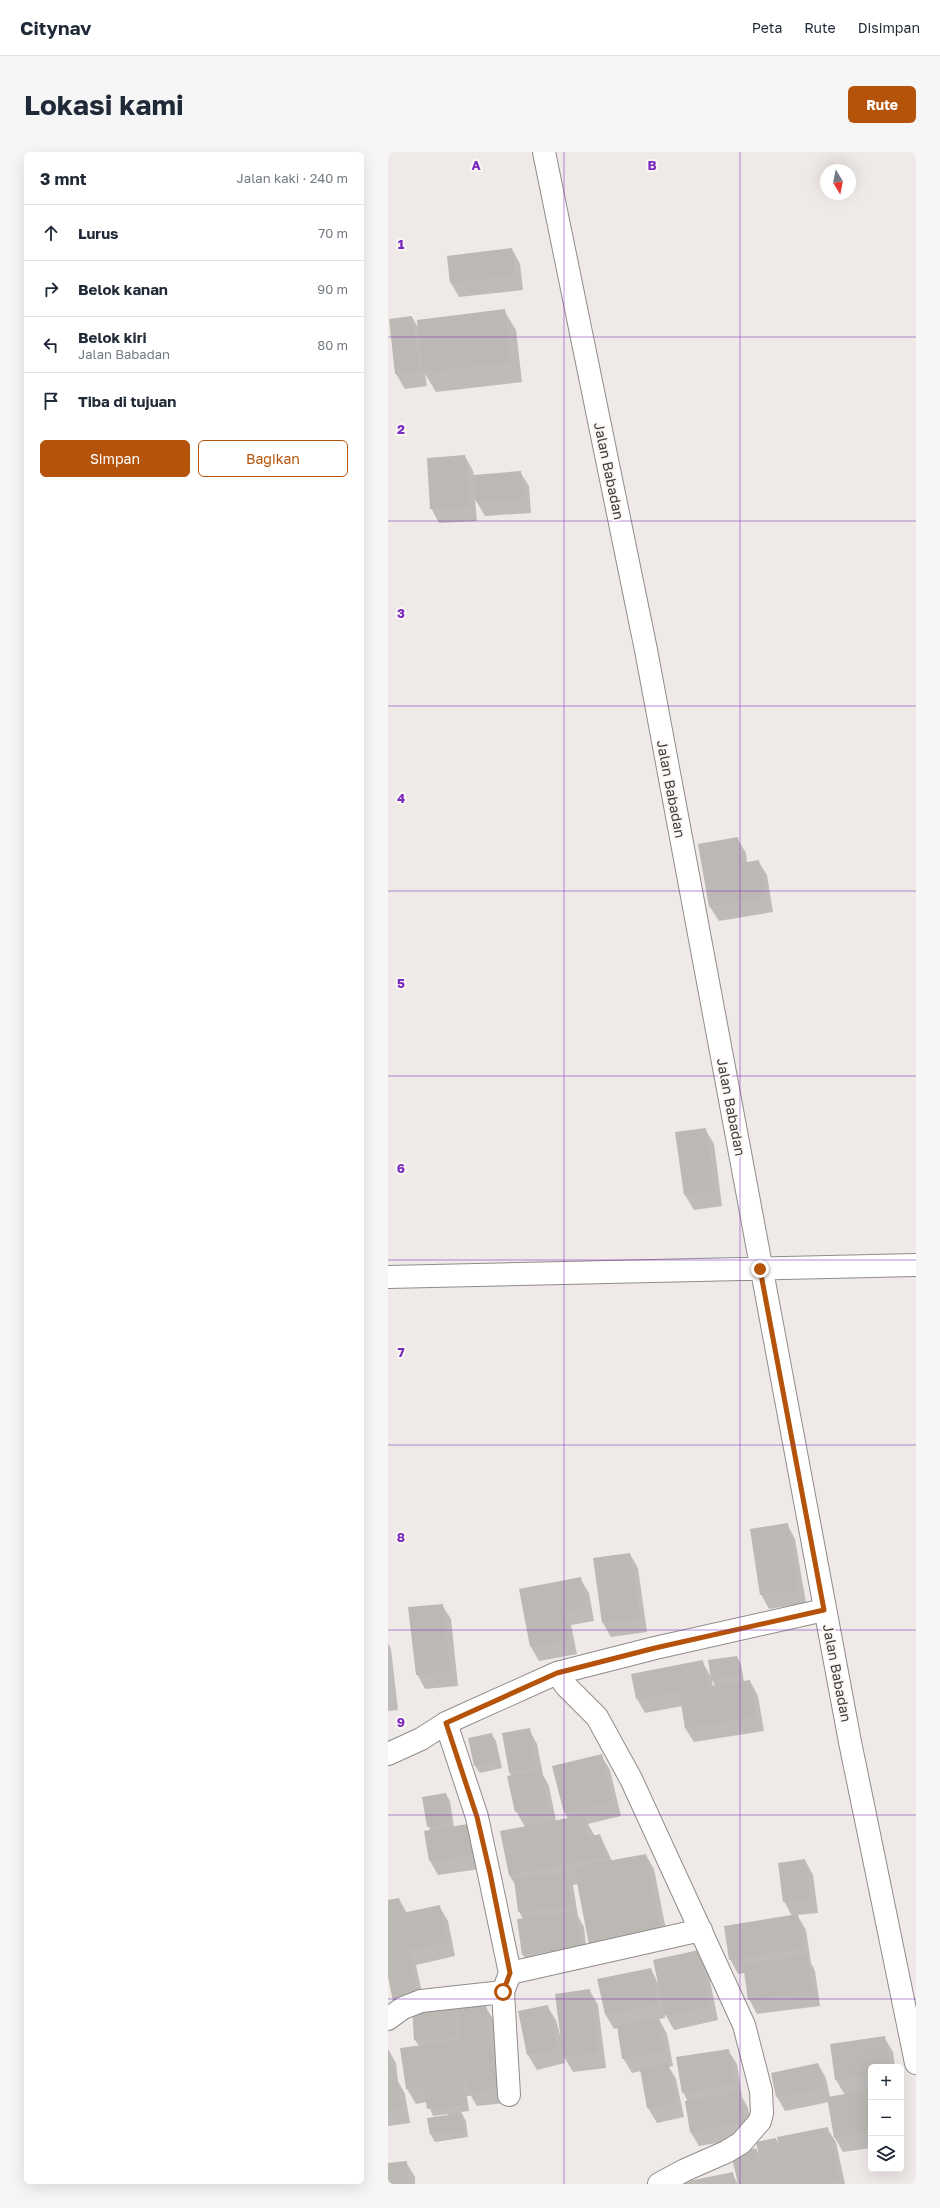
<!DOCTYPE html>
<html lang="id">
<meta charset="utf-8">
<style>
body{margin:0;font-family:"Golos Text",sans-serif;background:#f6f6f7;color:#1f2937}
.controls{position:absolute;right:12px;bottom:12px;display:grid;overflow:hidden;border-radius:6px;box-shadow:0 4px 16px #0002}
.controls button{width:36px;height:36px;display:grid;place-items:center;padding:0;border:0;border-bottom:1px solid #e0e1e3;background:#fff;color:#1f2937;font:20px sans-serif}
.compass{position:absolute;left:432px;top:12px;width:36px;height:36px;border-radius:50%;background:#fff;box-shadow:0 4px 16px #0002;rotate:170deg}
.stop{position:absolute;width:12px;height:12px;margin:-9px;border:3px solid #b45309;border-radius:50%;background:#fff}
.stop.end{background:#b45309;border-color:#fff;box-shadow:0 1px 4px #0008}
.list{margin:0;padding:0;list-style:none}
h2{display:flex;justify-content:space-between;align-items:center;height:52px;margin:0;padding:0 16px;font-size:17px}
h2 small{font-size:13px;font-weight:400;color:#747a83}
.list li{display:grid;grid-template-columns:26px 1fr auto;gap:12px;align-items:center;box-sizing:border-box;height:56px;padding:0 16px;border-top:1px solid #e0e1e3}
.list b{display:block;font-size:15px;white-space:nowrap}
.list p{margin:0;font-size:13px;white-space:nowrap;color:#747a83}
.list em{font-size:13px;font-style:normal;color:#747a83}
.actions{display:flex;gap:8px;padding:12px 16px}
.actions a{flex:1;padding:9px 0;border:1px solid #b45309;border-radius:6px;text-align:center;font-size:14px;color:#b45309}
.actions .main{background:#b45309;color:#fff}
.icon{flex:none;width:22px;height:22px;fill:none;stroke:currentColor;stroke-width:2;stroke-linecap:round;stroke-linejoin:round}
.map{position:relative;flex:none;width:528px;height:2032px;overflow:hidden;border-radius:6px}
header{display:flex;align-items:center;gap:24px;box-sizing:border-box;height:56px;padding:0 20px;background:#fff;border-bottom:1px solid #e0e1e3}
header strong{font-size:19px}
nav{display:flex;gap:22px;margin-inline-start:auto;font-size:14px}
.intro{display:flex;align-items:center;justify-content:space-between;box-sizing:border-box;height:96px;padding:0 24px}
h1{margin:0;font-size:28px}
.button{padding:10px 18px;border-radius:6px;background:#b45309;color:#fff;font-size:14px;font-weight:700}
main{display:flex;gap:24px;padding:0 24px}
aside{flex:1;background:#fff;border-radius:6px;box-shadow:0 4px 16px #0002}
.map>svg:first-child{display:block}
</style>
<header>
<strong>Citynav</strong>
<nav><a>Peta</a><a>Rute</a><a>Disimpan</a></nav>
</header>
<div class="intro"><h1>Lokasi kami</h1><a class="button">Rute</a></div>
<main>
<aside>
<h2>3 mnt<small>Jalan kaki · 240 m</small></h2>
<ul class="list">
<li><svg class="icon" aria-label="ahead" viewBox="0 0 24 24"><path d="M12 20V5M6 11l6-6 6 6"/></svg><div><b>Lurus</b></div><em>70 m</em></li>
<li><svg class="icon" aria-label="right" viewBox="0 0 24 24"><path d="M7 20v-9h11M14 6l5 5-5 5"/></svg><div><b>Belok kanan</b></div><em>90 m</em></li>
<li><svg class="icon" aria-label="left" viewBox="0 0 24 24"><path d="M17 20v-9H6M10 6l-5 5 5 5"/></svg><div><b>Belok kiri</b><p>Jalan Babadan</p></div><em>80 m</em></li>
<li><svg class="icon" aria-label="arrive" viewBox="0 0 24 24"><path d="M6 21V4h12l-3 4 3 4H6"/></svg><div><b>Tiba di tujuan</b></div></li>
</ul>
<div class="actions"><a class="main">Simpan</a><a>Bagikan</a></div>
</aside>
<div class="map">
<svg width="528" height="2032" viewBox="0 0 528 2032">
<rect width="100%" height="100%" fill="#efeae7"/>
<!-- shadow -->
<path fill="#0003" fill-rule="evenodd" d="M124 97 132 112 135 138 71 145 63 131Z
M116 158 128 178 134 230 48 240 37 222 39 234 17 237 8 222 2 168 24 165 31 177Z
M77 304 85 319 86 324 132 320 141 334 143 361 97 364 87 347 89 369 51 371 43 356Z
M349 686 358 701 359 711 370 709 379 723 385 760 331 769 322 755Z
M317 977 326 992 334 1054 306 1058 297 1043 289 981Z
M399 1372 407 1387 418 1451 381 1457 373 1442Z
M242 1402 250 1416 259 1480 223 1485 215 1471Z
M192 1426 201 1441 206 1469 183 1473 189 1502 151 1509 143 1495Z
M54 1453 63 1467 70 1534 37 1537 29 1522Z
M0 1491 3 1497 10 1558 0 1559Z
M349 1505 353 1512 356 1530 362 1529 370 1544 376 1579 306 1590 297 1576 294 1554 257 1561 249 1547 314 1509 323 1525ZM324 1528 328 1535H325Z
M141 1577 149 1592 155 1623 161 1634 168 1669 180 1667 177 1661 213 1603 222 1618 233 1664 200 1672 207 1684 212 1683 224 1709 258 1703 266 1717 281 1793 190 1732 185 1733 190 1764 196 1775 200 1810 143 1817 135 1803V1767L131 1759 128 1734 121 1723 113 1680 137 1675 128 1659 124 1625 121 1620Z
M103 1582 108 1589 114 1616 92 1621 87 1614Z
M58 1642 62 1649 66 1675 80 1673 92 1717 50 1723 42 1709V1679L35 1646Z
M417 1708 425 1723 430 1761 409 1763 418 1778 423 1811 427 1819 432 1854 369 1862 361 1847 357 1821 350 1822 342 1807 404 1764 396 1749Z
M11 1747 19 1761 51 1754 60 1769 67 1804 28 1813 37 1855 67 1854 69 1858 97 1854 106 1868 117 1951 89 1954 83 1944H79L81 1959 73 1960 78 1969 80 1985 47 1990 43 1983 61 1962 45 1964 39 1950 28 1952 19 1937 13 1897 31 1894 27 1888 25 1860 0 1820V1749Z
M311 1800 319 1814 330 1868 286 1878 277 1862V1866L271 1867 279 1882 285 1914 281 1915 288 1927 296 1965 269 1971 260 1956 253 1919 244 1921 235 1906 230 1876 226 1877 217 1862 211 1828 263 1817 270 1831Z
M202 1839 210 1853 218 1916 185 1920 176 1905 177 1911 149 1918 140 1903 131 1860 159 1854 168 1868 175 1894Z
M496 1885 505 1900 507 1915H483V1996L455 2000 447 1986 441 1950 397 1959 389 1945 384 1922 430 1912 438 1926 442 1945 457 1943 448 1928 443 1893Z
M0 1897 8 1911 10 1929 17 1942 22 1971 0 1974Z
M340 1898 349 1912 354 1945 360 1956 365 1985 311 1994 302 1979 300 1950 295 1940Z
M439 1976 448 1990 457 2032H351L368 1997 372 2004 388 1987 392 1993Z
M18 2010 27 2025V2032H0V2012Z
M344 2021 350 2032H293Z"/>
<!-- building -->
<path fill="#bcb8b4" d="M124 96 127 123 62 131 59 104Z
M117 157 123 210 35 220 29 168Z
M24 164 31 220 7 222 1 167Z
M77 303 81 355 42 357 39 306Z
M133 319 135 346 88 350 86 323Z
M350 685 354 711 371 708 377 745 321 755 310 692Z
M318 976 326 1039 296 1043 287 980Z
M400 1371 410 1437 372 1443 362 1377Z
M242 1401 252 1466 214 1471 205 1406Z
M193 1425 198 1455 176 1459 181 1488 142 1495 131 1437Z
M55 1452 62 1520 28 1523 20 1455Z
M349 1504 353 1524 323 1528 320 1508Z
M315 1508 320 1533 248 1547 243 1522Z
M362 1528 368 1564 297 1576 291 1539Z
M142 1576 148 1615 121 1620 114 1581Z
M104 1581 111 1608 86 1614 80 1586Z
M214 1602 225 1650 176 1661 164 1614Z
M153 1618 160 1653 127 1660 119 1624Z
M58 1641 63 1671 39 1675 34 1645Z
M196 1663 200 1685 212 1682 217 1705 121 1723 112 1679Z
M80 1672 85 1703 41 1709 36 1679Z
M258 1702 273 1779 201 1793 186 1715Z
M417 1707 422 1746 395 1750 390 1711Z
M179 1721 183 1754 130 1760 126 1727Z
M11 1746 14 1761 52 1753 60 1790 20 1798 30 1843 5 1849 0 1825V1748Z
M188 1760 193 1795 134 1803 129 1767Z
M410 1762 416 1796 341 1808 336 1774Z
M311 1798 322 1854 277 1863 265 1808Z
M419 1803 424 1839 360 1848 355 1812Z
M263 1816 270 1852 217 1862 209 1827Z
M202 1837 210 1901 175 1905 167 1842Z
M67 1853 69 1886 26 1888 24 1855Z
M98 1853 109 1936 80 1940 79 1929 18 1937 12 1896 73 1888 69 1857Z
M160 1853 169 1897 139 1903 130 1859Z
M271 1866 277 1899 234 1907 229 1874Z
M497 1884 502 1915H483V1923L447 1928 442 1892Z
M341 1897 346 1932 294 1941 288 1905Z
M1 1903 3 1923H0V1904Z
M280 1911 288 1951 259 1956 252 1917Z
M430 1911 436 1935 388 1945 383 1921Z
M9 1926 14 1957 0 1959V1928Z
M75 1931 78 1952 39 1957 36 1936Z
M483 1938V1980L446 1986 439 1945Z
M352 1940 357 1970 302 1980 297 1949Z
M74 1961 77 1978 42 1983 39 1966Z
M440 1975 444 1995 394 2006 389 1985Z
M388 1986 398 2032H377L368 1990Z
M368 1996 376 2032H350L343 2002Z
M445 1996 452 2028 434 2032H399L394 2008Z
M19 2009 20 2032H0V2011Z
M345 2020 347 2032H291V2031Z"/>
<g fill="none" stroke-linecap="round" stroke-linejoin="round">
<defs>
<path id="minor" d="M156 0 258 498 462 1590 528 1911
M0 1125 528 1113
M169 1521 178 1534 209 1565 243 1627 356 1873 373 1939 374 1961 372 1969 353 1991 338 2000 297 2018 271 2032
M58 1571 89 1665 122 1821 115 1840 121 1943
M0 1602 33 1587 58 1571 169 1521 267 1496 436 1458
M122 1821 313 1778
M0 1867 15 1856 33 1849 115 1840"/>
</defs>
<!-- minor casing -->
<use href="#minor" stroke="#908c89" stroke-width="24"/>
<!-- minor -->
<use href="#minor" stroke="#fff" stroke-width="22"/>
</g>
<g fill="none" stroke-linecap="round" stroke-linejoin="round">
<!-- route -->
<path stroke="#b45309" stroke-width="5" d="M115 1840 122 1821 102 1721 89 1665 58 1571 169 1521 267 1496 436 1458 372 1117"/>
</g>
<!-- grid -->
<path fill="none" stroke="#7b2cbf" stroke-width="1" stroke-opacity="0.55" d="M176 0V2032M352 0V2032M0 185H528M0 369H528M0 554H528M0 739H528M0 924H528M0 1108H528M0 1293H528M0 1478H528M0 1663H528M0 1847H528"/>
<g text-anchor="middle" stroke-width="4" stroke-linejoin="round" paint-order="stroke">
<!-- street labels -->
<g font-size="14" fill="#3e3c3b" stroke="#fcf7f4">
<text transform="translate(221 319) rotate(78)" y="5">Jalan Babadan</text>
<text transform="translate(283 637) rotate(79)" y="5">Jalan Babadan</text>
<text transform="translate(343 955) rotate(79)" y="5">Jalan Babadan</text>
<text transform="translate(449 1521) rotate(79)" y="5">Jalan Babadan</text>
</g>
</g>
<g font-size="13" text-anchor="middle" font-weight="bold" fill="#7b2cbf" stroke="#fcf7f4" stroke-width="4" stroke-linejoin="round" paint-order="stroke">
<text x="88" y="18">A</text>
<text x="264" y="18">B</text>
<text x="13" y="97">1</text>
<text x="13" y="282">2</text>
<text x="13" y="466">3</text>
<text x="13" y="651">4</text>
<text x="13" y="836">5</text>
<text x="13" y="1021">6</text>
<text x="13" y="1205">7</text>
<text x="13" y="1390">8</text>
<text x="13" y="1575">9</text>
</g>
</svg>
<div class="controls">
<button>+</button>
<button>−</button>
<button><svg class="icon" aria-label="layers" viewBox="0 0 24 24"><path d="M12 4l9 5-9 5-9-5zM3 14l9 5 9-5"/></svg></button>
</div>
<svg class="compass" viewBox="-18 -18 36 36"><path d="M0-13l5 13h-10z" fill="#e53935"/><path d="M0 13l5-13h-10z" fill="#747a83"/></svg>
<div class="stop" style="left:115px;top:1840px"></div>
<div class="stop end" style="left:372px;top:1117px"></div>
</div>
</main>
